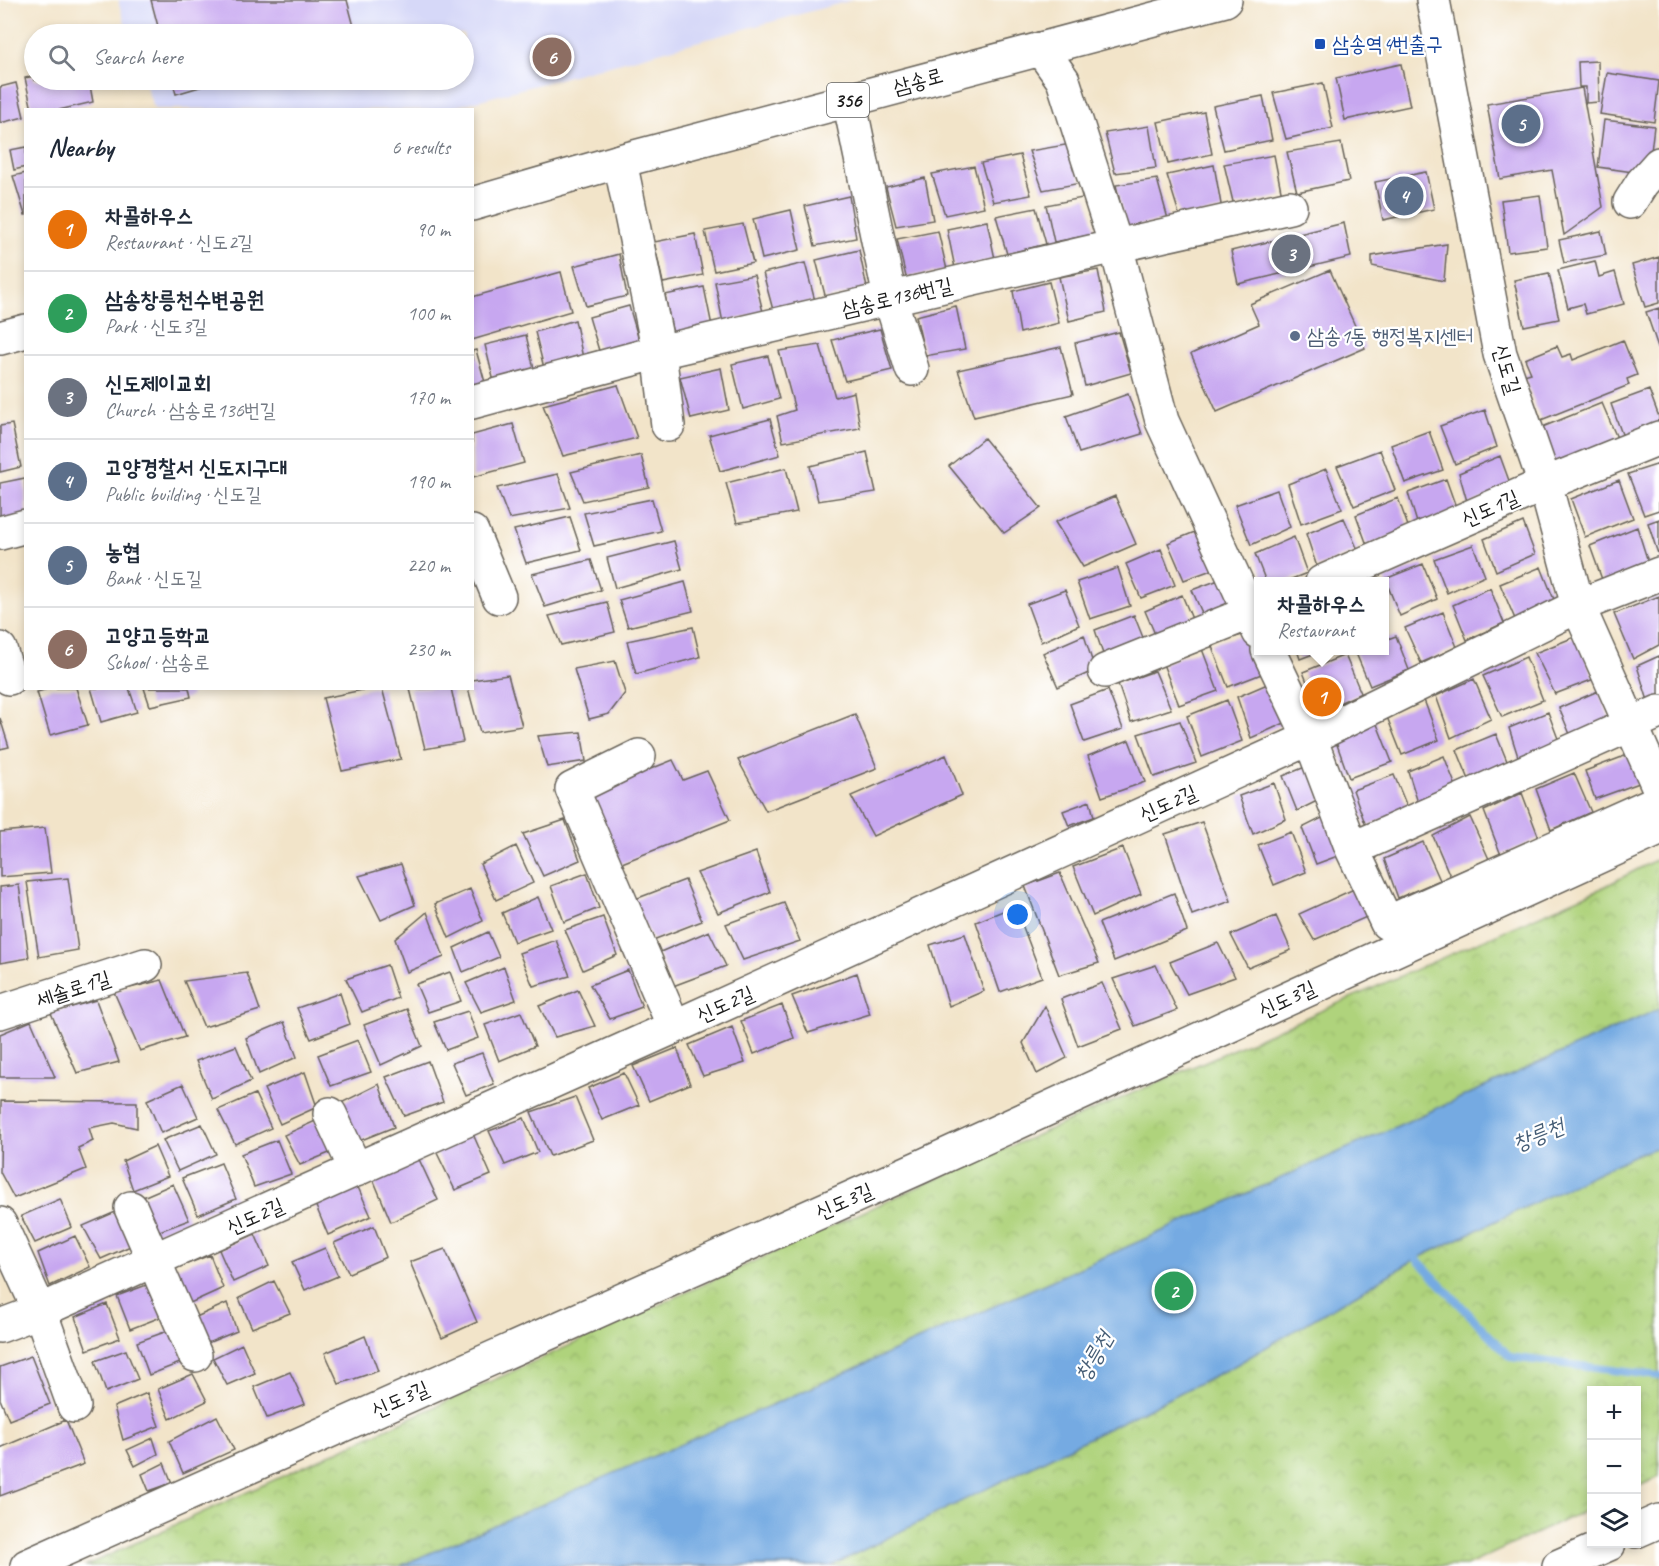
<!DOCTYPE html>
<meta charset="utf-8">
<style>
body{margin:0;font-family:Caveat,"Poor Story",sans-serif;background:#f6f6f7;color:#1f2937}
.controls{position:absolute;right:18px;bottom:18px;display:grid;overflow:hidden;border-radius:0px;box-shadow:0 3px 9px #0003}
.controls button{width:54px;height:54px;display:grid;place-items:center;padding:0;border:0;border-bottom:2px solid #e0e1e3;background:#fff;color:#1f2937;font:30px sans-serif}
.you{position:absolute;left:1018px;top:915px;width:21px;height:21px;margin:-15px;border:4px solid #fff;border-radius:50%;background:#1a73e8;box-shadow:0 0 0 9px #1a73e833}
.badge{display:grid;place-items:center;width:39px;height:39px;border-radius:50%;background:#1a73e8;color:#fff;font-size:20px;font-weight:700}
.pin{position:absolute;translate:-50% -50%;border:3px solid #fff;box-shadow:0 2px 6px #0006}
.popup{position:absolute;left:1254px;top:577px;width:135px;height:78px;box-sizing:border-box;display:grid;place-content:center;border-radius:0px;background:#fff;filter:drop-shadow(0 2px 4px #0005);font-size:20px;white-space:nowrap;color:#747a83}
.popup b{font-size:22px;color:#1f2937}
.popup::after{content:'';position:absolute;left:50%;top:100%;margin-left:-12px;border:12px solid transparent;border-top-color:#fff}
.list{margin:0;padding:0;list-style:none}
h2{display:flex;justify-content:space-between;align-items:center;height:78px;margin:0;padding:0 24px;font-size:26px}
h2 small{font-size:20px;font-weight:400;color:#747a83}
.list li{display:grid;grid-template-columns:39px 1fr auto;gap:18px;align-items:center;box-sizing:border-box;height:84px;padding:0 24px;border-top:2px solid #e0e1e3}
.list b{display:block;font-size:22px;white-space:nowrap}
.list p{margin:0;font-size:20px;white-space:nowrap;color:#747a83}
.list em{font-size:20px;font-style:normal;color:#747a83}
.icon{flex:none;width:33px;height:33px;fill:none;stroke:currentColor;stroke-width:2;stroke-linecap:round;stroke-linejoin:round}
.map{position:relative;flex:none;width:1659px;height:1566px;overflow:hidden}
.search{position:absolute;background:#fff;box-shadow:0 3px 9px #0003;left:24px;top:24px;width:450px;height:66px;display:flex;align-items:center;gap:15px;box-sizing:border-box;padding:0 21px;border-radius:33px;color:#747a83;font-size:22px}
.panel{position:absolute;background:#fff;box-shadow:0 3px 9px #0003;left:24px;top:108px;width:450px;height:582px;border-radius:0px}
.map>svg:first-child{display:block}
</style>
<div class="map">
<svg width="1659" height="1566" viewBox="0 0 1659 1566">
<defs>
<pattern id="park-crowns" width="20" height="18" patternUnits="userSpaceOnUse" patternTransform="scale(1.5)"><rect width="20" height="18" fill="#afd37c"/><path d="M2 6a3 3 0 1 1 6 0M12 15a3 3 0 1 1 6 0" fill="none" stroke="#96b56b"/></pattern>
</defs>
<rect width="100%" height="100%" fill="#fff"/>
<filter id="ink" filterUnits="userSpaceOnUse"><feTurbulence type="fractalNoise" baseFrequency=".0167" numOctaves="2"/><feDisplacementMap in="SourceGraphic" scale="12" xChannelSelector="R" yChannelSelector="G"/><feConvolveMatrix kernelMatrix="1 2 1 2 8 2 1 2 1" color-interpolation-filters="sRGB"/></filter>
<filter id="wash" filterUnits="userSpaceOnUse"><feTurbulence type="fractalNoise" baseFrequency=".008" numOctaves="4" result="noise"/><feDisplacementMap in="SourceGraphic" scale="24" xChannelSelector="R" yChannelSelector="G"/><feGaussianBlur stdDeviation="1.35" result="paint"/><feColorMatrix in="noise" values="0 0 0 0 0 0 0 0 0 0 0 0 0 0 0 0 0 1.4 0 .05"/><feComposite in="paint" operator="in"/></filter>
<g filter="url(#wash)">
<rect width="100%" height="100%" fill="#f2e4c9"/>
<!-- built -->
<path fill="#d6d8f8" d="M119 0H853L443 110 154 109 144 80H464V34H129L119 5Z"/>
<!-- park -->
<path fill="url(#park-crowns)" stroke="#66784c" stroke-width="1.5" d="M1659 858V1477L1637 1487 1636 1390H1592L1591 1508 1466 1566H85L909 1191 1602 888Z"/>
<!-- water -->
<path fill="#75aae2" stroke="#48637f" stroke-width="1.5" d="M1659 1009V1147L1637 1154 1416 1259 1236 1365 831 1566H400L822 1383Z"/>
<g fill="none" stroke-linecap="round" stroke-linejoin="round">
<!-- stream -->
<path stroke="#75aae2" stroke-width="8" d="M1409 1251 1510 1357 1659 1376"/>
</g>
<g id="blocks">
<!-- building -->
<path fill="#c7a7f0" d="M151 0H347L356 34H160Z
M1598 61 1599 102 1586 103V87H1579L1578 62Z
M1401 64 1410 106 1345 120 1336 78Z
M1607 73 1659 81 1654 122 1600 114Z
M34 76V80H89L93 102 59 110H32L25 78Z
M172 80H223L176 94Z
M16 83 24 117 0 123V87Z
M1323 83 1333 128 1286 139 1273 93Z
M1582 88 1603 207 1564 235 1552 170 1500 179 1487 104Z
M1263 96 1272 140 1224 150 1213 106Z
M1204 112 1212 154 1168 164 1158 122Z
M1604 120 1654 126 1650 160 1633 172 1598 167Z
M1149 126 1156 168 1115 173 1105 133Z
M1341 143 1349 181 1297 192 1287 152Z
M1071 144 1081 183 1043 190 1029 151Z
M26 147V167L14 170 10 150Z
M1020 155 1031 195 993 202 981 163Z
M1274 155 1282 196 1234 206 1224 164Z
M1214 165 1222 210 1180 217 1167 175Z
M974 166 984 207 945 215 932 174Z
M1426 172 1434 209 1383 220 1375 182Z
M26 173V215H25L13 176Z
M925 178 933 220 896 226 886 187Z
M1157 179 1168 219 1126 228 1116 185Z
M1540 195 1547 247 1508 252 1501 200Z
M849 196 856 238 815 246 805 206Z
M1087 197 1096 234 1054 242 1046 205Z
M1036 208 1046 244 1007 254 996 216Z
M791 210 800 250 762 259 753 219Z
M987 221 995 259 955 268 947 229Z
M1344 223 1351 257 1238 284 1231 251Z
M743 224 753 263 714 271 705 231Z
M938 231 947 270 906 277 897 239Z
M1601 231 1606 255 1564 263 1559 240Z
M695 234 703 275 663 283 654 242Z
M1447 244 1444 281 1372 266V256Z
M859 250 867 288 826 299 816 260Z
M619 254 627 296 586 306 574 266Z
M1659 257V303L1645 307 1632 265Z
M1595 261 1599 277 1615 272 1624 304 1586 314 1583 304 1568 308 1558 270Z
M805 263 815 301 773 310 763 273Z
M1098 270 1106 312 1069 321 1059 277Z
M1330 270 1365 348 1217 412 1191 354 1259 324 1250 304Z
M561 272 571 311 472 340V297Z
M1549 273 1559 319 1524 326 1514 280Z
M754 275 763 312 723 323 715 282Z
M1049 282 1059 323 1020 333 1013 291Z
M704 287 712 326 673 335 665 295Z
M629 306 640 344 600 354 589 317Z
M956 306 965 349 925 356 916 316Z
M1659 308V350L1646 312Z
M575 320 583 358 544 368 535 332Z
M880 329 892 370 845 381 832 340Z
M1119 332 1131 373 1085 386 1075 343Z
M526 335 534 369 494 382 485 345Z
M1623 340 1637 375 1627 379 1629 385 1541 420 1524 375 1531 373 1525 359 1557 346 1562 357 1571 354 1573 360Z
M820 345 835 397 854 392 860 428 783 442 777 416 795 410 779 351Z
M1061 347 1073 394 974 417 958 370Z
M476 350 486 386 472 390V351Z
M768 356 779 399 743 409 732 364Z
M721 368 729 410 691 419 680 377Z
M618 385 637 438 563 456 543 405Z
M1649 390 1659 417V423L1623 437 1611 404Z
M1128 394 1142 434 1079 453 1066 416Z
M1602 403 1620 445 1555 463 1540 428Z
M1485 410 1497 447 1455 464 1440 426Z
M770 419 780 455 720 471 709 435Z
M12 424 21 467 0 472V426Z
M513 424 524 463 473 477 472 435Z
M1429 431 1443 470 1405 483 1391 445Z
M984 438 1041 508 1004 533 949 466Z
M1380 450 1395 490 1354 506 1337 466Z
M867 452 876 492 818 501 810 466Z
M641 455 649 487 583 501 571 472Z
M1500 456 1511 486 1468 505 1459 473Z
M1659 464V510L1644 515 1628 474Z
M786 468 797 512 737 523 726 483Z
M1326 469 1342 509 1301 524 1288 484Z
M558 474 570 508 509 519 497 488Z
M25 478 26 516 0 523V483Z
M1446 479 1457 510 1418 526 1408 493Z
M1619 480 1633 518 1585 537 1571 499Z
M1277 490 1290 527 1251 545 1235 505Z
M1115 496 1136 544 1083 567 1055 522Z
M1398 498 1409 529 1367 545 1356 515Z
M652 499 661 531 594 546 584 513Z
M570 517 581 550 526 563 514 530Z
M1344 518 1358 550 1317 567 1306 534Z
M1659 519V557L1648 523Z
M1523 522 1535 554 1496 571 1484 539Z
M1637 527 1649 565 1604 585 1590 546Z
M1202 529 1217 568 1184 580 1168 543Z
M1294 537 1307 573 1284 582H1266L1255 554Z
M674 541 682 569 615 588 607 558Z
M1473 545 1485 576 1447 593 1434 559Z
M1161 549 1175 585 1141 598 1126 564Z
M591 560 601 590 545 607 532 574Z
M1423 564 1437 599 1400 616 1385 579Z
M1541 567 1555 602 1515 619 1500 584Z
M1118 568 1130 606 1090 619 1077 582Z
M1224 578 1238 610 1206 622 1192 590Z
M685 582 693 611 628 627 619 600Z
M1490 588 1504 623 1467 640 1453 605Z
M1065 590 1079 625 1041 642 1027 604Z
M1182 595 1195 626 1158 641 1145 611Z
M1659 596V645L1633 659 1614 614Z
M607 602 615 632 561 645 549 616Z
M1443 612 1457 647 1421 663 1405 628Z
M1134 615 1146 645 1106 663 1095 630Z
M693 627 700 657 636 674 627 641Z
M1249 633 1264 673 1228 687 1211 644Z
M1084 635 1095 670 1058 687 1043 653Z
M1396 636 1409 670 1370 686 1355 651 1385 650V640Z
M1577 636 1594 679 1555 694 1535 653Z
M1202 649 1218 691 1179 705 1163 664Z
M1297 650H1321V651L1300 659Z
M1345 655 1361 693 1319 712 1303 672Z
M1659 656V699L1649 704 1637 666Z
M1526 657 1543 700 1502 717 1483 676Z
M615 661 625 693 609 714 589 719 574 669Z
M1155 671 1171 709 1131 722 1118 684Z
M508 675 522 726 480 733 468 688H472V680Z
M1474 679 1491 719 1451 738 1436 696Z
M1272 682 1287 722 1251 738 1237 697Z
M51 688H76L88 725 50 735 37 692Z
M91 688H129L137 712 101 722Z
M144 688H189L191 697 150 706Z
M372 688H382L401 759 342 771 323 698Z
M451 688 463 742 425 749 410 689Z
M1108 690 1123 729 1084 742 1070 704Z
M1598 691 1611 722 1572 739 1559 708Z
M1227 700 1242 741 1202 757 1187 716Z
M1424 700 1439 740 1402 755 1387 717Z
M1548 712 1560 744 1520 763 1509 728Z
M855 714 877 768 766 811 738 760Z
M0 718 9 747 0 749Z
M1375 719 1392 762 1349 778 1335 739Z
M1180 721 1196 763 1154 777 1138 734Z
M581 732 586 761 547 767 538 736Z
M1496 734 1509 766 1470 782 1457 750Z
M1129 740 1145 782 1102 797 1088 756Z
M1630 754 1642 782 1595 799 1585 771Z
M946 755 962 795 873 836 851 796Z
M1444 756 1457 789 1419 806 1408 771Z
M673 760 683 780 707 771 730 820 617 865 586 795Z
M1310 765 1321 799 1297 811 1283 776Z
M1574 773 1591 812 1551 830 1536 789Z
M1394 775 1408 809 1366 826 1353 790Z
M1274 783 1286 819 1253 834 1239 796Z
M1522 793 1539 838 1501 855 1484 811Z
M1090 801 1094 817 1069 826 1063 811Z
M1328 815 1343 854 1316 864 1302 828Z
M1470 817 1489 859 1450 876 1433 836Z
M565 820 580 860 543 876 523 834Z
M1202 822 1231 901 1192 915 1165 834Z
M45 828 51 873 0 877V832Z
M1291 832 1306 872 1274 885 1258 845Z
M1423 842 1440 880 1398 898 1384 859Z
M516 846 533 883 496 900 480 864Z
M1123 848 1141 894 1093 916 1073 867Z
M756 852 770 892 718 913 697 873Z
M401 864 415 905 381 920 359 876Z
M587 873 599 908 564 922 551 886Z
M1060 873 1099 963 1059 975 1025 886Z
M68 878 78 950 39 957 27 882Z
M685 880 702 921 653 940 633 900Z
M19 885 29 958 0 963V887Z
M470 889 483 921 449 938 435 904Z
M1354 889 1369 916 1314 940 1299 914Z
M1174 893 1187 931 1114 961 1099 923Z
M538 897 551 929 514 942 502 913Z
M784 903 800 941 743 960 726 924Z
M1015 906 1042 977 1000 992 976 922Z
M427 912 444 957 407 972 395 939Z
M1276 916 1291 950 1248 968 1231 935Z
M603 917 617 955 583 970 565 930Z
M709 931 726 966 673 986 658 953Z
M488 932 499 957 463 972 454 948Z
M965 934 984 991 949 1006 930 945Z
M556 940 570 976 533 986 519 953Z
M1218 943 1235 977 1187 994 1170 962Z
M387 965 398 998 362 1012 346 979Z
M1156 965 1177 1010 1135 1026 1113 979Z
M504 967 516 1000 481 1012 466 983Z
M628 970 642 1007 610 1019 590 985Z
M450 972 461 1001 428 1012 416 984Z
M247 973 260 1010 204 1027 184 981Z
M857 973 870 1014 808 1033 792 996Z
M162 980 185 1037 140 1051 114 992Z
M1102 983 1122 1029 1078 1046 1061 999Z
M578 990 595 1026 555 1037 539 1006Z
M340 993 350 1024 311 1039 297 1008Z
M96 1000 119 1062 77 1073 51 1013Z
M782 1005 794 1038 754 1054 741 1021Z
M1045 1006 1067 1058 1037 1074 1023 1043Z
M407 1009 422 1046 381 1065 364 1025Z
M468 1011 478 1038 446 1050 434 1022Z
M521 1012 535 1046 499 1061 485 1025Z
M31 1021 55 1077H0V1034Z
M284 1022 297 1057 259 1074 246 1038Z
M732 1027 745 1063 703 1076 689 1045Z
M358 1040 371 1072 331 1086 318 1055Z
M236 1046 251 1081 212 1099 196 1061Z
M677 1048 690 1084 649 1101 633 1066Z
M482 1053 494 1084 466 1095 452 1063Z
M428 1061 443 1102 404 1116 386 1077Z
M305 1072 317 1107 280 1124 264 1089Z
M624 1073 639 1105 602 1120 588 1088Z
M183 1084 198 1117 161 1133 147 1100Z
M379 1084 394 1127 354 1143 339 1104Z
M255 1094 271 1128 235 1144 218 1110Z
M575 1097 593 1140 550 1156 531 1112Z
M1 1101 137 1102V1128L114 1123 89 1128 93 1141 78 1148 86 1169 14 1198 0 1172Z
M524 1118 538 1152 505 1165 489 1131Z
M320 1119 334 1151 300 1165 284 1135Z
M202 1124 216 1154 178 1171 163 1140Z
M473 1134 491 1175 455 1190 434 1147Z
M277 1140 291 1174 254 1187 241 1154Z
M155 1146 168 1176 133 1190 123 1161Z
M417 1155 438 1200 391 1222 371 1174Z
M221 1163 236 1199 198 1215 182 1178Z
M173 1184 189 1220 149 1235 136 1200Z
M357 1185 371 1216 328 1235 315 1204Z
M60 1199 72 1227 35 1243 21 1216Z
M120 1210 135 1244 101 1259 83 1226Z
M374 1226 386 1257 349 1273 334 1243Z
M255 1234 269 1266 233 1282 219 1250Z
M75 1236 90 1267 50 1286 38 1253Z
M325 1248 338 1276 305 1290 292 1262Z
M445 1249 477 1322 442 1338 410 1262Z
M210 1255 223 1288 188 1304 172 1270Z
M274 1281 290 1313 252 1328 239 1298Z
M152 1283 166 1315 130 1329 117 1296Z
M227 1303 237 1331 205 1344 194 1318Z
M107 1304 120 1338 87 1350 75 1317Z
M173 1329 185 1361 149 1375 137 1342Z
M365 1336 378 1371 339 1384 325 1353Z
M242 1344 255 1373 227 1385 213 1358Z
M126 1350 138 1379 106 1392 95 1361Z
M31 1356 50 1404 9 1420 0 1399V1367Z
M290 1372 305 1404 267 1418 254 1387Z
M193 1374 207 1401 170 1419 158 1389Z
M147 1393 159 1426 123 1440 114 1407Z
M217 1416 234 1450 183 1473 169 1441Z
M66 1420 84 1464 0 1496V1448Z
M153 1438 158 1454 135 1466 127 1450Z
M164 1463 172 1483 149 1491 142 1474Z"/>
</g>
</g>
<g filter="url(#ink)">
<use href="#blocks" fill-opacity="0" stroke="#676259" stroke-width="1.5"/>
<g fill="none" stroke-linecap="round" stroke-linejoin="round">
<defs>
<path id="minor" d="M1433 0 1500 354 1545 484 1578 606 1659 788
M849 100 890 298 912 369
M620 161 659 352 668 425
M1630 202 1642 183 1659 164
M472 402 659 352 1116 246 1063 80 1041 49
M472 532 499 597
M0 533 26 526
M1322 582 1545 484 1659 438
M1259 632 1162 421 1116 246 1290 207
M0 649 9 678
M1268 650 1310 738 1352 849 1387 923 1659 801
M1105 671 1259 609
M639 756 572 789 674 1027
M1352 849 1659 712
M0 1012 145 965
M330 1114 356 1170
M131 1208 195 1355
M0 1224 40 1311 74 1406
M0 1326 40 1311 674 1027 1310 738 1578 606 1659 574
M1636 1531 1659 1521
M27 1566 918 1168 1659 829
M1559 1566 1609 1544"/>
<path id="major" d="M472 204 620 161 1225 0
M0 338 26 331"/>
</defs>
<!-- minor casing -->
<use href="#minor" stroke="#676259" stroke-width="36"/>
<!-- major casing -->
<use href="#major" stroke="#676259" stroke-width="36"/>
<!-- minor -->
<use href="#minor" stroke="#fff" stroke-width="33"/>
<!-- major -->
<use href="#major" stroke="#fff" stroke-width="33"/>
</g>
</g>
<!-- markers -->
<rect fill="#1a4fb4" stroke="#fff" stroke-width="2" x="1314" y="38" width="12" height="12" rx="3"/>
<circle fill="#5c6f8a" stroke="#fff" stroke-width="2" cx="1295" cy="336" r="6"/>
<g text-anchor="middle" stroke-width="4.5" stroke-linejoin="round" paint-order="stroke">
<!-- shield labels -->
<rect fill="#fff" stroke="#606060" stroke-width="1.5" x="827" y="83" width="42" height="34" rx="4.5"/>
<g font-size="20" font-weight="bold" fill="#1c1c1c">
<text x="848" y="107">356</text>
</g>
<!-- transit labels -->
<g font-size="21" fill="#164399" stroke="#fff" text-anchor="start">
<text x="1332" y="51">삼송역4번출구</text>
</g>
<!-- street labels -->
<g font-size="21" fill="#1c1c1c" stroke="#fff">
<text transform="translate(918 81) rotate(-15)" y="7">삼송로</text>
<text transform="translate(897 297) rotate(-13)" y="7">삼송로136번길</text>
<text transform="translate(1507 369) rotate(73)" y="7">신도길</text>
<text transform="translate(1490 508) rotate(-24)" y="7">신도1길</text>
<text transform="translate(1168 803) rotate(-24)" y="7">신도2길</text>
<text transform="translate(73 989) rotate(-18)" y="7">세솔로1길</text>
<text transform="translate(1287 999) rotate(-25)" y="7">신도3길</text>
<text transform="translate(725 1004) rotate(-24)" y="7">신도2길</text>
<text transform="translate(844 1201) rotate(-24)" y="7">신도3길</text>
<text transform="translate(255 1216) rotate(-24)" y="7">신도2길</text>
<text transform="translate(400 1399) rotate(-24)" y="7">신도3길</text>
</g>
<!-- service labels -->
<g font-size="21" fill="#4e5e75" stroke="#fff" text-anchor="start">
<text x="1307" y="343">삼송1동 행정복지센터</text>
</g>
<!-- water labels -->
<g font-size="22" font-style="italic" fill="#445c75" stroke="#fff">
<text transform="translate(1538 1134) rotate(-22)" y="8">창릉천</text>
<text transform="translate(1093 1356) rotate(-60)" y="8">창릉천</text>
</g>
</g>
</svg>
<div class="controls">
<button>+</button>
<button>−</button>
<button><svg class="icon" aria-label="layers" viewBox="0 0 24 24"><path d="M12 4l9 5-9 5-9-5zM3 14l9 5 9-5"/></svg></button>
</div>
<div class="you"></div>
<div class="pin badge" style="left:1322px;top:697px;background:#e8710a">1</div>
<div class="popup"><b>차콜하우스</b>Restaurant</div>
<div class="pin badge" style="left:1174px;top:1291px;background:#2e9e5b">2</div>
<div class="pin badge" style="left:1291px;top:254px;background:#6b7280">3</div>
<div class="pin badge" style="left:1404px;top:196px;background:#5c6f8a">4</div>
<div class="pin badge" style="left:1521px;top:124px;background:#5c6f8a">5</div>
<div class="pin badge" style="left:552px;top:57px;background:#8d6e63">6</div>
<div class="search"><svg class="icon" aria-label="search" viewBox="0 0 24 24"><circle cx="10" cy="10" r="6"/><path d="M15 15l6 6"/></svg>Search here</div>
<section class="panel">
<h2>Nearby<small>6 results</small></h2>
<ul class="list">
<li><span class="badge" style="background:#e8710a">1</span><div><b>차콜하우스</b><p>Restaurant · 신도2길</p></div><em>90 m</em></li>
<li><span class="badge" style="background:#2e9e5b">2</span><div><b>삼송창릉천수변공원</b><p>Park · 신도3길</p></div><em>100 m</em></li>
<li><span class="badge" style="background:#6b7280">3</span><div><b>신도제이교회</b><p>Church · 삼송로136번길</p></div><em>170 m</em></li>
<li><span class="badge" style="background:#5c6f8a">4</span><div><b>고양경찰서 신도지구대</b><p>Public building · 신도길</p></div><em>190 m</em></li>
<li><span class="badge" style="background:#5c6f8a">5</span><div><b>농협</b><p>Bank · 신도길</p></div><em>220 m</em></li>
<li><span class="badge" style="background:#8d6e63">6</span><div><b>고양고등학교</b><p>School · 삼송로</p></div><em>230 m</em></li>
</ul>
</section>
</div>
